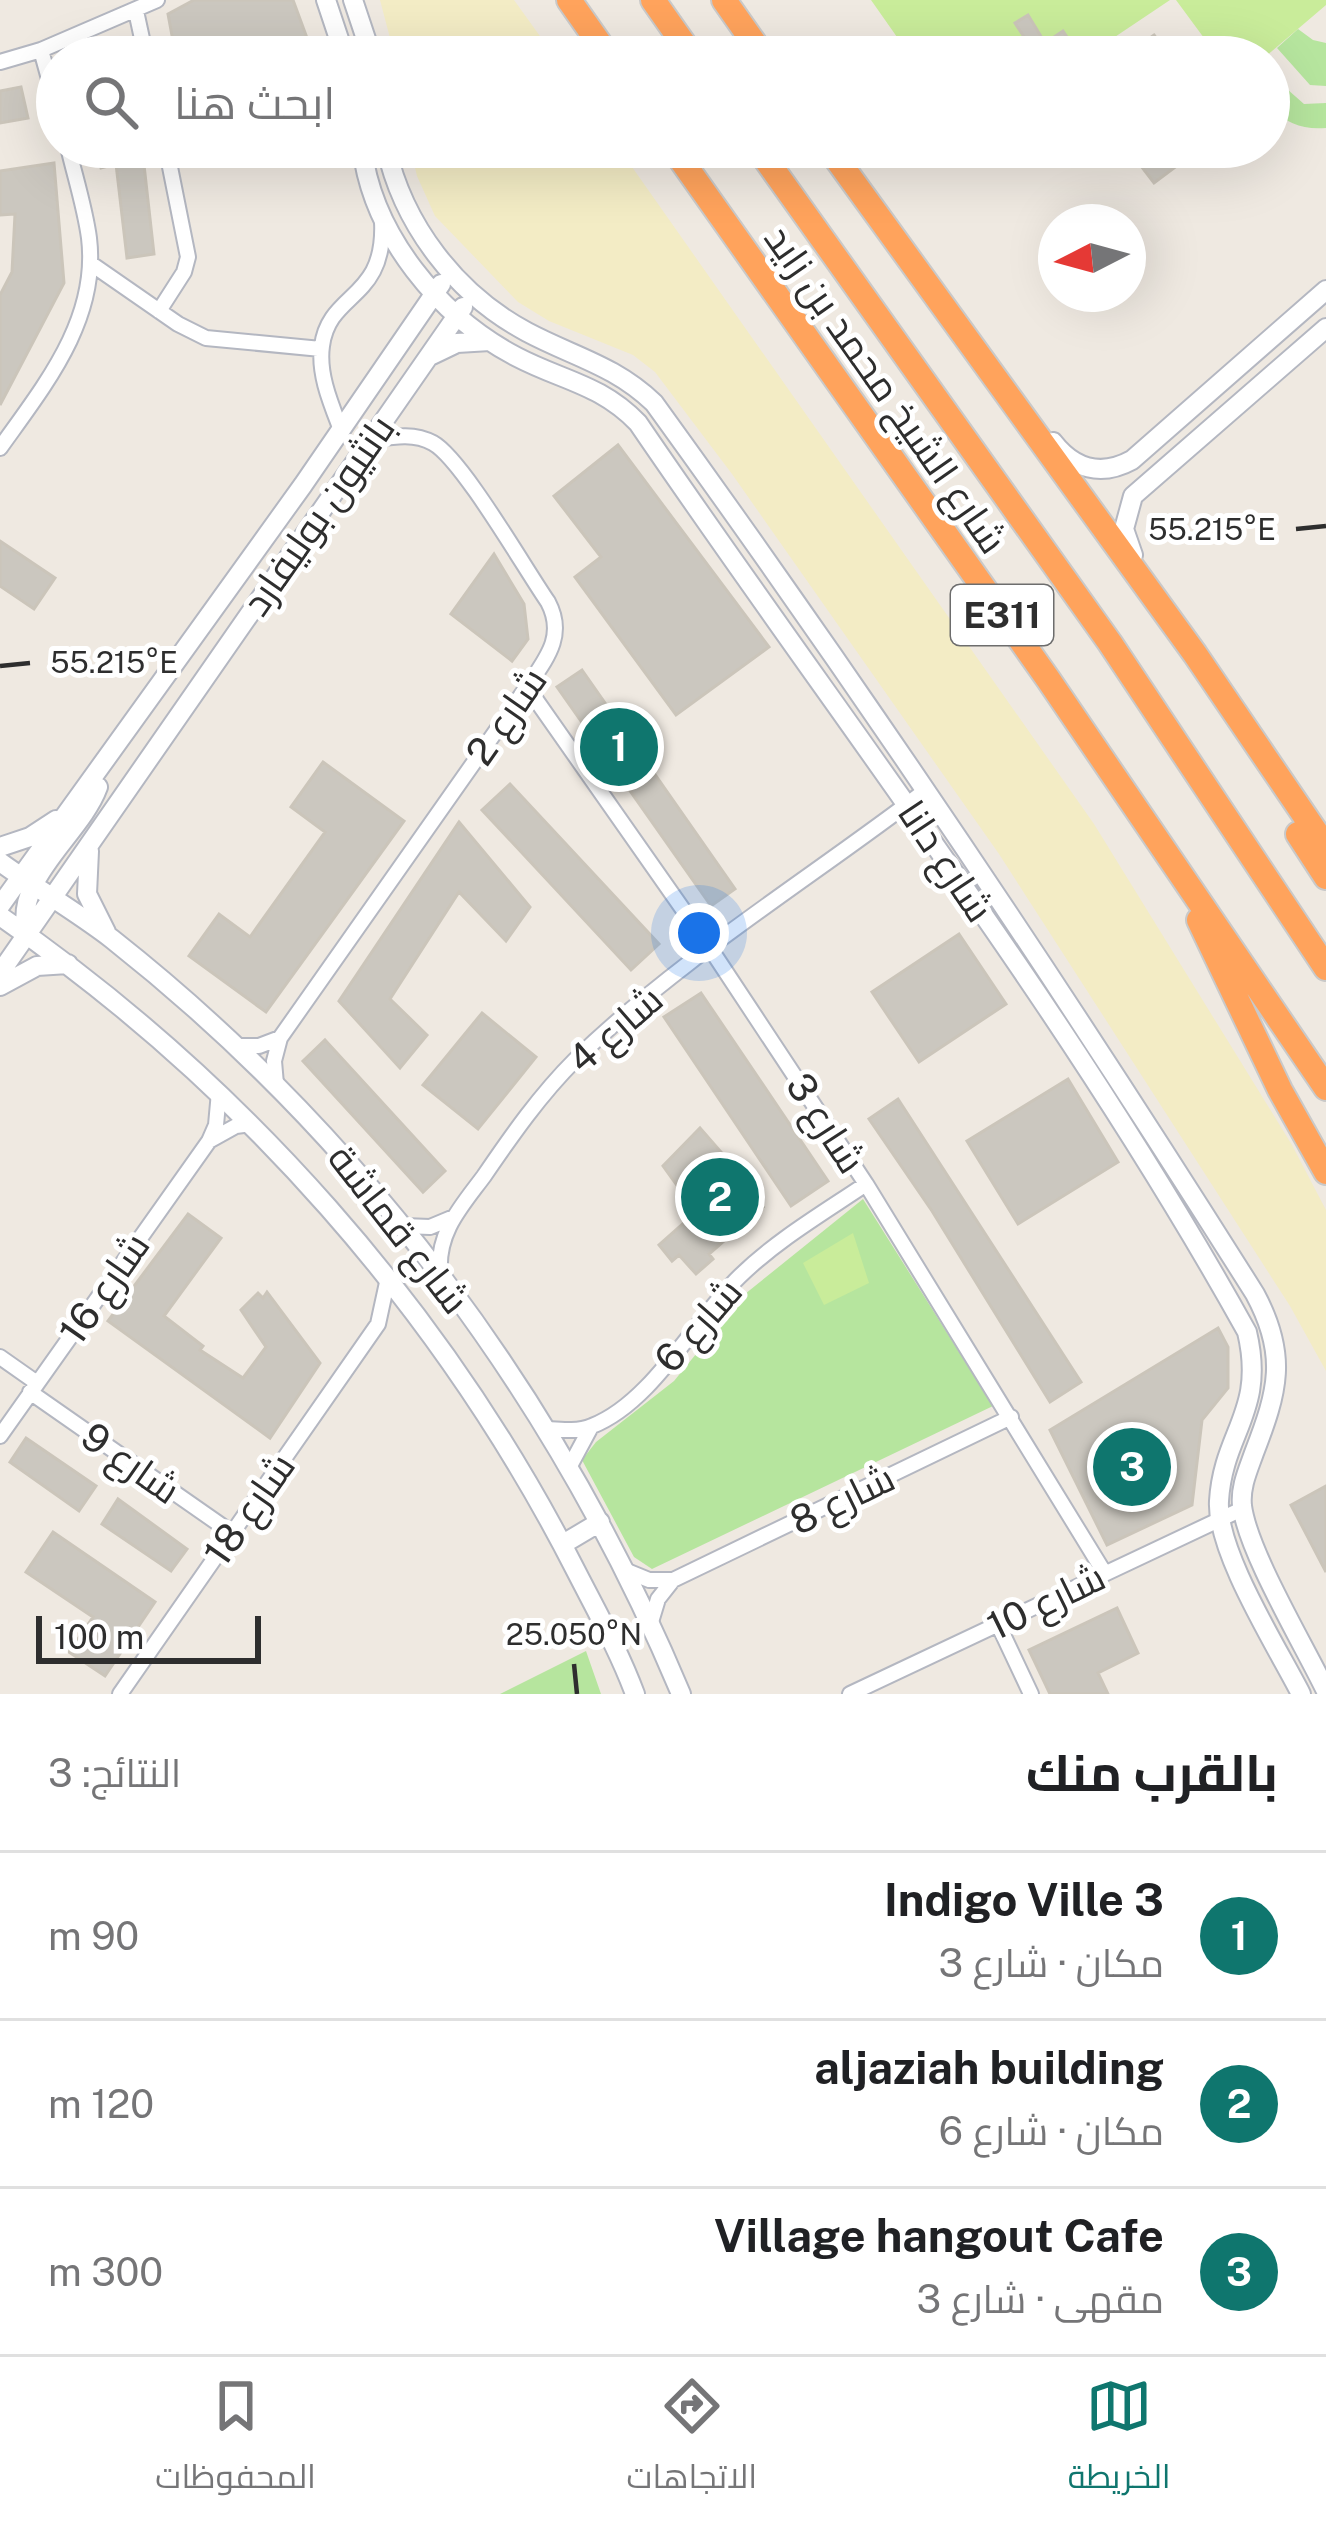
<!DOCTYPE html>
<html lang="ar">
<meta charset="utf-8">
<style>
body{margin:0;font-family:"Public Sans",Cairo,sans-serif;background:#f6f6f6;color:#202124;direction:rtl}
.compass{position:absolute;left:1038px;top:204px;width:108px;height:108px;border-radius:50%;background:#fff;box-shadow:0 12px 48px #0002;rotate:264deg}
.scale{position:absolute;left:36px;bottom:30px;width:225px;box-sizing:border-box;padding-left:12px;border:6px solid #2e2e2e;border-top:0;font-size:33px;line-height:42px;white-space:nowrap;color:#2e2e2e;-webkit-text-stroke:9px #fff;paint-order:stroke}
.you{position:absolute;left:699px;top:933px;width:42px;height:42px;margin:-30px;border:9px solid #fff;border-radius:50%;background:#1a73e8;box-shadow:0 0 0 18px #1a73e833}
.badge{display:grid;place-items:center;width:78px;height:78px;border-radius:50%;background:#0f766e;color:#fff;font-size:39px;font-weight:700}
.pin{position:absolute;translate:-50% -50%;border:6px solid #fff;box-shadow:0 3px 12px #0006}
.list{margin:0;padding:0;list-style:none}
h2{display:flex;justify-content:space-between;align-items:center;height:156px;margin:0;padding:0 48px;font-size:51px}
h2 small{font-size:39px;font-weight:400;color:#757577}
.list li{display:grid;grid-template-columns:78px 1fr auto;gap:36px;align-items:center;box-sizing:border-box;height:168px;padding:0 48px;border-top:3px solid #e0e0e0}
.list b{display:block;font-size:45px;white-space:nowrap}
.list p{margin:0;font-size:39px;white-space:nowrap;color:#757577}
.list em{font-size:39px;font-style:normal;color:#757577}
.icon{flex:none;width:66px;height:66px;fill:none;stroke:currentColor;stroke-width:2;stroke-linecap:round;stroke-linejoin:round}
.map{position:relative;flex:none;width:1326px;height:1694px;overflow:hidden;direction:ltr}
.search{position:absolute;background:#fff;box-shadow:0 12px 48px #0002;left:36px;right:36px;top:36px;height:132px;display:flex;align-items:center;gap:30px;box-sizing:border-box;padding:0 42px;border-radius:66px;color:#757577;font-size:45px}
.sheet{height:660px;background:#fff}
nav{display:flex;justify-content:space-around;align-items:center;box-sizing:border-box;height:168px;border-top:3px solid #e0e0e0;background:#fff;font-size:33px;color:#757577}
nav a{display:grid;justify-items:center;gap:6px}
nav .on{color:#0f766e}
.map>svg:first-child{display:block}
</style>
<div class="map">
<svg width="1326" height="1694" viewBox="0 0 1326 1694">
<rect width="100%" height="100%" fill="#efe9e1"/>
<!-- green -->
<path fill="#b6e59e" d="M1298 29 1313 40 1326 43V86L1310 85 1277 48Z
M1269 73 1304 104 1326 103V128C1302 130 1287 123 1269 108Z
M863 1199 993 1406 652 1569 634 1557 582 1460 596 1442 674 1381 745 1294Z
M586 1651 601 1694H500Z"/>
<!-- sand -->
<path fill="#f3ecc5" d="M380 0H514L555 57H395Z
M410 147H618L1094 824 1292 1145 1326 1210V1371L1290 1306 999 854 732 474 655 372 633 355 549 321 518 302 435 216 417 176Z"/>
<!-- pitch -->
<path fill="#c9ec9a" d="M871 0H1170L1085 57H911Z
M1176 0H1326V5L1265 57H1218Z
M853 1233 869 1283 824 1305 803 1263Z"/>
<!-- building -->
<path fill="#cbc7bf" stroke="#cbc5ba" stroke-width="3" d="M194 0H293L314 57H176L168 14Z
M1028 15 1045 43 1063 31 1071 43 1050 57H1037L1015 23Z
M1154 35 1170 57H1123Z
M21 87 28 118 0 123V91Z
M96 147H142L154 254 127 258 116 164 101 168Z
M1118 147H1202L1154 183 1135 158 1128 162Z
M54 163 64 283 0 405V295L12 272 15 214 0 215V171Z
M618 445 769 647 676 715 575 577 601 557 554 496Z
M0 541 55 578 34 609 0 586Z
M494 554 524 604 528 639 512 661 451 614Z
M582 670 735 889 711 906 557 687Z
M323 762 404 821 266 1012 189 956 219 914 250 937 325 832 291 807Z
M510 784 659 944 631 970 482 810Z
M459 822 530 907 506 941 459 892 390 999 427 1035 400 1068 339 1001Z
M959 934 1006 1004 919 1062 872 992Z
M701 993 828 1181 791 1206 664 1017Z
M482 1013 536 1057 478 1129 423 1085Z
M325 1040 445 1171 423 1192 303 1061Z
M1068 1079 1118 1162 1018 1224 967 1141Z
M898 1099 1081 1382 1050 1402 932 1211 869 1119Z
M700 1128 728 1160 719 1168 735 1186 741 1182 763 1207 709 1254 713 1259 696 1274 679 1255 672 1261 659 1245 696 1212 663 1166Z
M188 1214 221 1238 164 1316 203 1346 200 1350 243 1378 266 1347 241 1310 258 1293 263 1298 267 1292 320 1363 270 1438 108 1321Z
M1218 1328 1228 1347V1388L1202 1420 1192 1505 1107 1545 1050 1430Z
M26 1438 96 1486 79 1511 10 1462Z
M1326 1486V1572L1291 1505Z
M118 1499 187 1549 171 1571 102 1524Z
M53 1532 155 1602 105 1676 69 1652 93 1617 26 1572Z
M1117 1608 1138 1653 1098 1673 1108 1694H1050L1029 1650Z"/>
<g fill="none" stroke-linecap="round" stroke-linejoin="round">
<defs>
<path id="street" d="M136 11 146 57
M41 50 57 108
M0 62 41 50 157 0
M90 263 178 324 206 338 321 349
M159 311 184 272 188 257 166 147
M341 430C331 404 318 374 322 346 329 291 386 301 382 221
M0 448C44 386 99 320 89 238 85 208 75 177 68 147
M527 687 710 948 866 1184 1104 1572
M236 1046H259L280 1038
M276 1084 274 1061 280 1038 527 687C546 659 566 636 548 602 525 569 462 459 433 443 413 432 391 437 369 440
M209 1141 236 1126 251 1124
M404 1226 430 1227 454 1217
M440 1273C437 1232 461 1207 484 1176 512 1135 540 1095 575 1060 679 959 811 878 926 790
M0 1357 37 1383
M30 1392 232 1533
M547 1429C561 1430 578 1432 592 1426 653 1402 694 1320 740 1276 777 1240 823 1213 866 1184
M0 1436 209 1141 216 1125 219 1092
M570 1466 591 1427
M627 1571 649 1580H673
M651 1622 658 1599 673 1580 1011 1417
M998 1624 1031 1694
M120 1694 378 1324 388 1278
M850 1694 1242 1509"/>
<path id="secondary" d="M326 0 345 57
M353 0 372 57
M362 147C372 235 440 317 517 357 563 381 600 384 638 423 843 724 1070 1013 1247 1332 1266 1412 1223 1432 1219 1501 1216 1551 1277 1647 1301 1694
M386 147C403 225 456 294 527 332 574 357 614 365 654 403 864 693 1064 991 1255 1294 1288 1355 1278 1391 1254 1453 1248 1470 1240 1487 1242 1506 1248 1552 1304 1645 1326 1691
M432 355 457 343 490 341
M1053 442C1074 469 1101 477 1132 460L1326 290
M1133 555 1124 529 1133 496 1326 328
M0 847 30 837 56 820
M89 851 87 894 106 932
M0 862C37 889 77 912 112 939 363 1137 558 1400 681 1694
M0 906 303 485 441 284
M0 916C241 1082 443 1310 576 1571 597 1612 619 1651 635 1694
M28 935C11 879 80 836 98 787
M0 973 463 307
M0 986 37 966 68 964
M563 1544 600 1522"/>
<path id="highway" d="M569 0 609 57
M653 0 693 57
M724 0 764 57
M672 147 1048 679 1326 1088
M757 147 1110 643 1326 968
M828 147 1195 654 1326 847
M1298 834 1326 877
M1199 920 1280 1090 1326 1172"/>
</defs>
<!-- street casing -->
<use href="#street" stroke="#b4b7c1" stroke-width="18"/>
<!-- secondary casing -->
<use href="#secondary" stroke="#b4b7c1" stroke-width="22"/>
<!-- highway casing -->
<use href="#highway" stroke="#c9c9c9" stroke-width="28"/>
<!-- street -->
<use href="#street" stroke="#fff" stroke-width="14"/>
<!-- secondary -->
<use href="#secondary" stroke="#fff" stroke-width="18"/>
<!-- highway -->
<use href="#highway" stroke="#ffa35c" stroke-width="24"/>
</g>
<!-- ticks -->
<path fill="none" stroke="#2e2e2e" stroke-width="4.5" d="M1296 529 1326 526M0 666 30 663M574 1664 577 1694"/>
<g text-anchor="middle" stroke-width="10" stroke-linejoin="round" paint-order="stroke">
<!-- shield labels -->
<rect fill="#fff" stroke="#6d6d6d" stroke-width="3" x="951" y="585" width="102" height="60" rx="9"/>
<g font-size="36" font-weight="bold" fill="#2e2e2e">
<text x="1002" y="628">E311</text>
</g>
<!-- street labels -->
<g font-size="39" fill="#2e2e2e" stroke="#fff">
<text transform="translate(886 389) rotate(55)" y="14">شارع الشيخ محمد بن زايد</text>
<text transform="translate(318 515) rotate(-55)" y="14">بانثيون بوليفارد</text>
<text transform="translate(506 716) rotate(-55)" y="14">شارع 2</text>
<text transform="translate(946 861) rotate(56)" y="14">شارع دانا</text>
<text transform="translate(615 1029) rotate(-41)" y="14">شارع 4</text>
<text transform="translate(826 1123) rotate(57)" y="14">شارع 3</text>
<text transform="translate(399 1229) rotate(52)" y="14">شارع قماشة</text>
<text transform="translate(104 1288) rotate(-55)" y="14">شارع 16</text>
<text transform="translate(698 1325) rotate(-49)" y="14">شارع 6</text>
<text transform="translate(131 1463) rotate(35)" y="14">شارع 9</text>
<text transform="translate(842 1499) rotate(-26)" y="14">شارع 8</text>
<text transform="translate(249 1509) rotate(-55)" y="14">شارع 18</text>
<text transform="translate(1046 1601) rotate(-26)" y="14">شارع 10</text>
</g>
</g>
<g font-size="30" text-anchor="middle" fill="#2e2e2e" stroke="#fff" stroke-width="10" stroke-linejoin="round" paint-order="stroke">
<text x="1212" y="540">55.215°E</text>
<text x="114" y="673">55.215°E</text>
<text x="574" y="1645">25.050°N</text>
</g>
</svg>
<svg class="compass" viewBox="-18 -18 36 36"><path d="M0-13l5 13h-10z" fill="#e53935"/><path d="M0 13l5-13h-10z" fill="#757577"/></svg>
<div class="scale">100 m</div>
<div class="you"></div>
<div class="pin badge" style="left:619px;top:747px">1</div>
<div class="pin badge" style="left:720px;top:1197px">2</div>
<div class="pin badge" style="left:1132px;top:1467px">3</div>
<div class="search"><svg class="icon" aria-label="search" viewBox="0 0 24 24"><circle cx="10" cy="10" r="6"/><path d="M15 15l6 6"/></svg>ابحث هنا</div>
</div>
<section class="sheet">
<h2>بالقرب منك<small>النتائج: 3</small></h2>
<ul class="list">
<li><span class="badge">1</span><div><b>Indigo Ville 3</b><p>مكان · شارع 3</p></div><em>90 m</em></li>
<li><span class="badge">2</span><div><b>aljaziah building</b><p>مكان · شارع 6</p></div><em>120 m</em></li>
<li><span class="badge">3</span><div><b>Village hangout Cafe</b><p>مقهى · شارع 3</p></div><em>300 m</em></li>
</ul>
</section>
<nav>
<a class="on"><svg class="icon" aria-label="map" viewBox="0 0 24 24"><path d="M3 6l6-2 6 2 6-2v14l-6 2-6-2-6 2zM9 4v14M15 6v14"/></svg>الخريطة</a>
<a><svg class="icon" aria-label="directions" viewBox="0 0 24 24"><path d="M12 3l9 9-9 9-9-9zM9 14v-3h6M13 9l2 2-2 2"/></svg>الاتجاهات</a>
<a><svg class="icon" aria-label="saved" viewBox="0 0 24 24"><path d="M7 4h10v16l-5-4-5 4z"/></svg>المحفوظات</a>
</nav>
